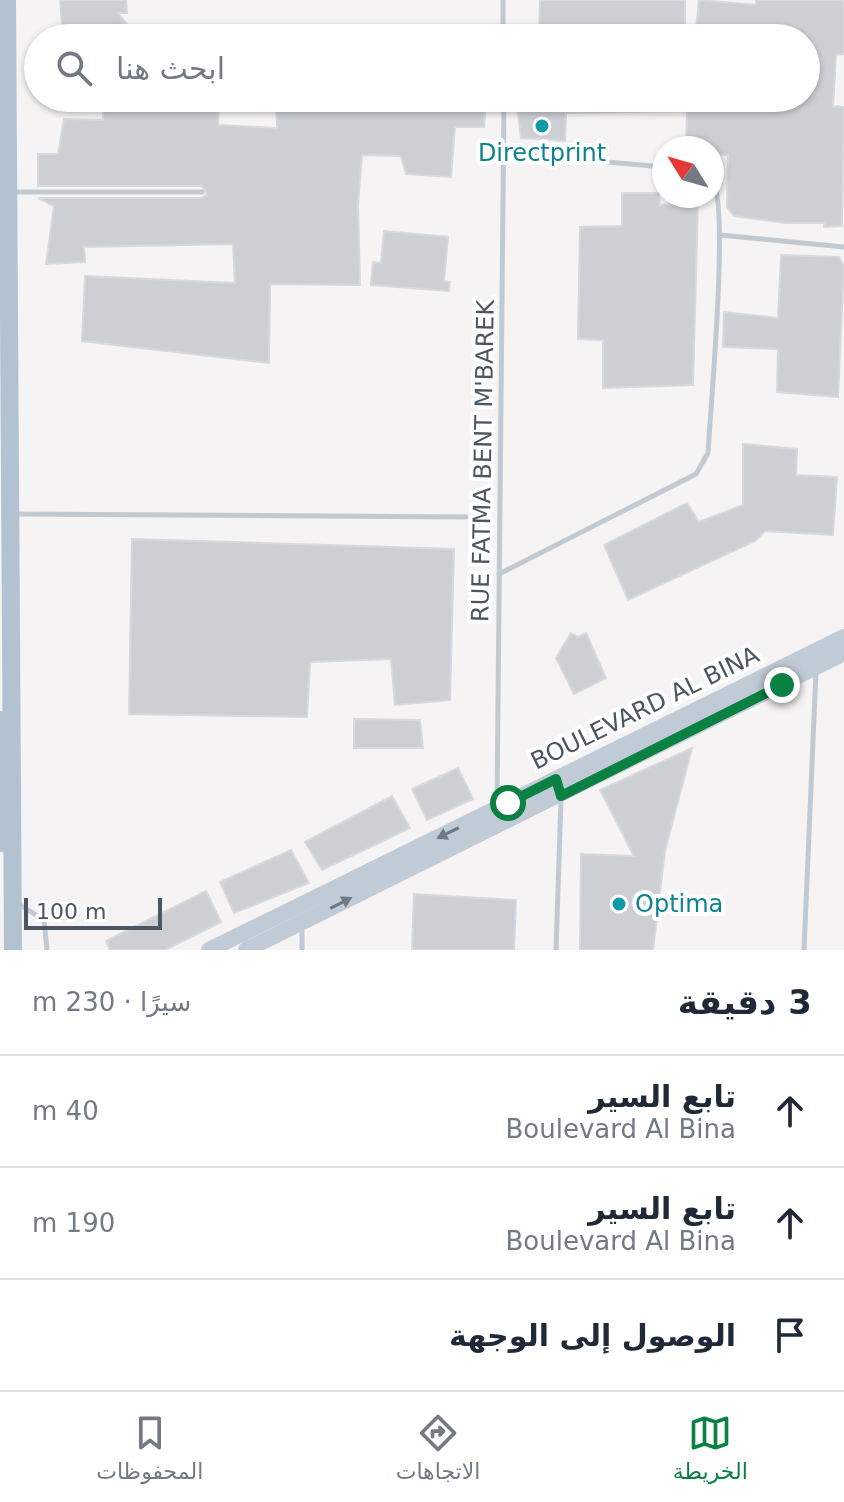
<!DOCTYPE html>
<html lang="ar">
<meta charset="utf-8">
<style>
body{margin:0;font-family:"DejaVu Sans","Noto Sans Arabic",sans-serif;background:#f6f6f7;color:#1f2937;direction:rtl}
.compass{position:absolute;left:652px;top:136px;width:72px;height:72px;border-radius:50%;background:#fff;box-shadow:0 2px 6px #0004;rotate:307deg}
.scale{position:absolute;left:24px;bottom:20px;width:138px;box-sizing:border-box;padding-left:8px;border:4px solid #4a5661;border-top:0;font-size:22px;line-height:28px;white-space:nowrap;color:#4a5661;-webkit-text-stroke:6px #fff;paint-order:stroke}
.stop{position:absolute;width:24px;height:24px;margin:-18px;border:6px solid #0b8043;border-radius:50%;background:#fff}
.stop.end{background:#0b8043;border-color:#fff;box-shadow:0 2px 8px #0008}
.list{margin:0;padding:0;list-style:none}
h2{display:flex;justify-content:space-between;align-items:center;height:104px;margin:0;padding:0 32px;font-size:34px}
h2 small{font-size:26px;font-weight:400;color:#747a83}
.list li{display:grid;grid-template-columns:52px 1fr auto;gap:24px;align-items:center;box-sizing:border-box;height:112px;padding:0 32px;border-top:2px solid #e0e1e3}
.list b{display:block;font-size:30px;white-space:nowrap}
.list p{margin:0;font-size:26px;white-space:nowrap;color:#747a83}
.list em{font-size:26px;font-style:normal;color:#747a83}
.icon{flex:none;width:44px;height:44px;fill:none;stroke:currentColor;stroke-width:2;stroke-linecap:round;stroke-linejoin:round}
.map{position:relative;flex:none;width:844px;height:950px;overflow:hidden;direction:ltr}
.search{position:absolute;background:#fff;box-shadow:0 2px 6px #0004;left:24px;right:24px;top:24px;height:88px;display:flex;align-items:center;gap:20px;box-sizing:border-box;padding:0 28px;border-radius:44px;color:#747a83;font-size:30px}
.sheet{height:440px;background:#fff}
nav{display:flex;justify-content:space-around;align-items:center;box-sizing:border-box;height:112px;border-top:2px solid #e0e1e3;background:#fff;font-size:22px;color:#747a83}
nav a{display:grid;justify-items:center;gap:4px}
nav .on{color:#0b8043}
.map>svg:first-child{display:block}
</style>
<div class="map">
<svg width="844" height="950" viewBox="0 0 844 950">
<rect width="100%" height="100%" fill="#f5f3f3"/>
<!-- building -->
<path fill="#cdcfd5" stroke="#d7d9de" stroke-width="2" d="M60 0H126L127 13H118L129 27 130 38H63Z
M540 0H685V38H539Z
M699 0 756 5V0H844V54L836 55 833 106 844 107 842 226 824 227V223H786L734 216 727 207 728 155 712 154V148H686L687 111 566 113 565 141 521 138 516 98H806V38H695Z
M104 98H219L218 125 277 128 276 98H486L484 127H455L451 177 406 174 401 156 362 155 358 205 360 285 270 284 269 363 82 341 85 276 235 283 233 244 84 247 85 262 46 264 54 206 38 198H202L207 194 202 186H38V154H58L64 119 103 120Z
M622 193H659L660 205 698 200 693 385 603 388V340L578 339 580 227 622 226Z
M384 231 448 237 444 281 450 282 449 291 371 285 373 262 381 263Z
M781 255 839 257 844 266 838 397 777 392 778 349 723 347 724 312 778 318Z
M743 444 797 449 796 475 837 477 833 535 765 531 755 541 628 600 604 545 687 503 699 522 743 505Z
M132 539 454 549 450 700 395 705 391 659 310 662 307 717 129 714Z
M571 633 578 637 586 633 606 678 574 694 556 658Z
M354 719 420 720 423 748H354Z
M692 748 665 851 653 950H580L581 854 634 856 600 790Z
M458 768 473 799 427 820 412 789Z
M392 796 410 828 322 870 305 842Z
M291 850 309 883 234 913 220 882Z
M206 891 221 922 165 950H110L106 941Z
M414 894 516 900 514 950H412Z"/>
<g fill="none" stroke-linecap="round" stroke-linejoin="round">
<!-- service -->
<path stroke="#c1cad2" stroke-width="5" d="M503 0V38
M504 153 664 167
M11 192H202
M720 235 844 247
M13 514 466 517
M499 574 696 474 708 453C710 413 730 199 712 180
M497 805 504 98
M17 903 44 920 47 950
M302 927V950
M556 950 561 800
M804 950 816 671"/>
<!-- secondary -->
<path stroke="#c1cbd6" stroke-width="16" d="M209 950 844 637
M246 950 844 653"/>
<!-- primary -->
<path stroke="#b3c2d1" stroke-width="18" d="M7 0 13 950
M1 720 2 843"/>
</g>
<!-- one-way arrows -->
<defs><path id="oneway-solid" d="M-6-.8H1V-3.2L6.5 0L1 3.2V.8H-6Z" transform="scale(2)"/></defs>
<g fill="#6e7984">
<use href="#oneway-solid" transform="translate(448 833) rotate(154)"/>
<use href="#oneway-solid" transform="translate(341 903) rotate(-27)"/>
</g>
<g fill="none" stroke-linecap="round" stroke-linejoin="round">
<!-- route -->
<path stroke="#0b8043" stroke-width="10" d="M508 803 556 779 561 796 782 685"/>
</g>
<!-- markers -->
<g fill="#0f9aa8" stroke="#fff" stroke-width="3">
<circle cx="542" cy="126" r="8"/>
<circle cx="619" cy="904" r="8"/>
</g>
<g text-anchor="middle" stroke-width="8" stroke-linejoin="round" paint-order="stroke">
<!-- culture labels -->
<g font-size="24" fill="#0d838f" stroke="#fff">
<text x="542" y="161">Directprint</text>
<text x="635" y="912" text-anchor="start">Optima</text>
</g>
<!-- street labels -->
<g font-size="24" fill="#4a5661" stroke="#fff">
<text transform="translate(483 461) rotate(-89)" y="8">RUE FATMA BENT M'BAREK</text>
<text transform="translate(645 708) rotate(-26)" y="8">BOULEVARD AL BINA</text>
</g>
</g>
</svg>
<svg class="compass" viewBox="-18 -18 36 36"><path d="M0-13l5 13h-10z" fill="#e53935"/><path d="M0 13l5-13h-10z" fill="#747a83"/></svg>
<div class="scale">100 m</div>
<div class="stop" style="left:508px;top:803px"></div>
<div class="stop end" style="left:782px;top:685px"></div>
<div class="search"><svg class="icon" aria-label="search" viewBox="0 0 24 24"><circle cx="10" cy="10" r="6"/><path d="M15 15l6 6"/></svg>ابحث هنا</div>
</div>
<section class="sheet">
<h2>3 دقيقة<small>سيرًا · 230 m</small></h2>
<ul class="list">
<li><svg class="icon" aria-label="ahead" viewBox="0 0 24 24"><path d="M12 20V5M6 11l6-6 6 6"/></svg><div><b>تابع السير</b><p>Boulevard Al Bina</p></div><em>40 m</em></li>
<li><svg class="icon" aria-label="ahead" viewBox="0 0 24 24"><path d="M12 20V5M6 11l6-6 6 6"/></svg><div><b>تابع السير</b><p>Boulevard Al Bina</p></div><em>190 m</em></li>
<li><svg class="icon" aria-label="arrive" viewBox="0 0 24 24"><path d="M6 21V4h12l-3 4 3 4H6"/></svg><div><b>الوصول إلى الوجهة</b></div></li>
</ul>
</section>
<nav>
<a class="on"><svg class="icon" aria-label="map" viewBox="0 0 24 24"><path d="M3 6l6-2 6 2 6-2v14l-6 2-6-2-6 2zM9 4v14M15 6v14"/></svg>الخريطة</a>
<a><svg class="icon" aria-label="directions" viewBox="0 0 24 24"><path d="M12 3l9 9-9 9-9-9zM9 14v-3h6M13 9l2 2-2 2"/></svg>الاتجاهات</a>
<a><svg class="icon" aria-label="saved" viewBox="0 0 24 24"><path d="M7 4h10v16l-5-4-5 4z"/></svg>المحفوظات</a>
</nav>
